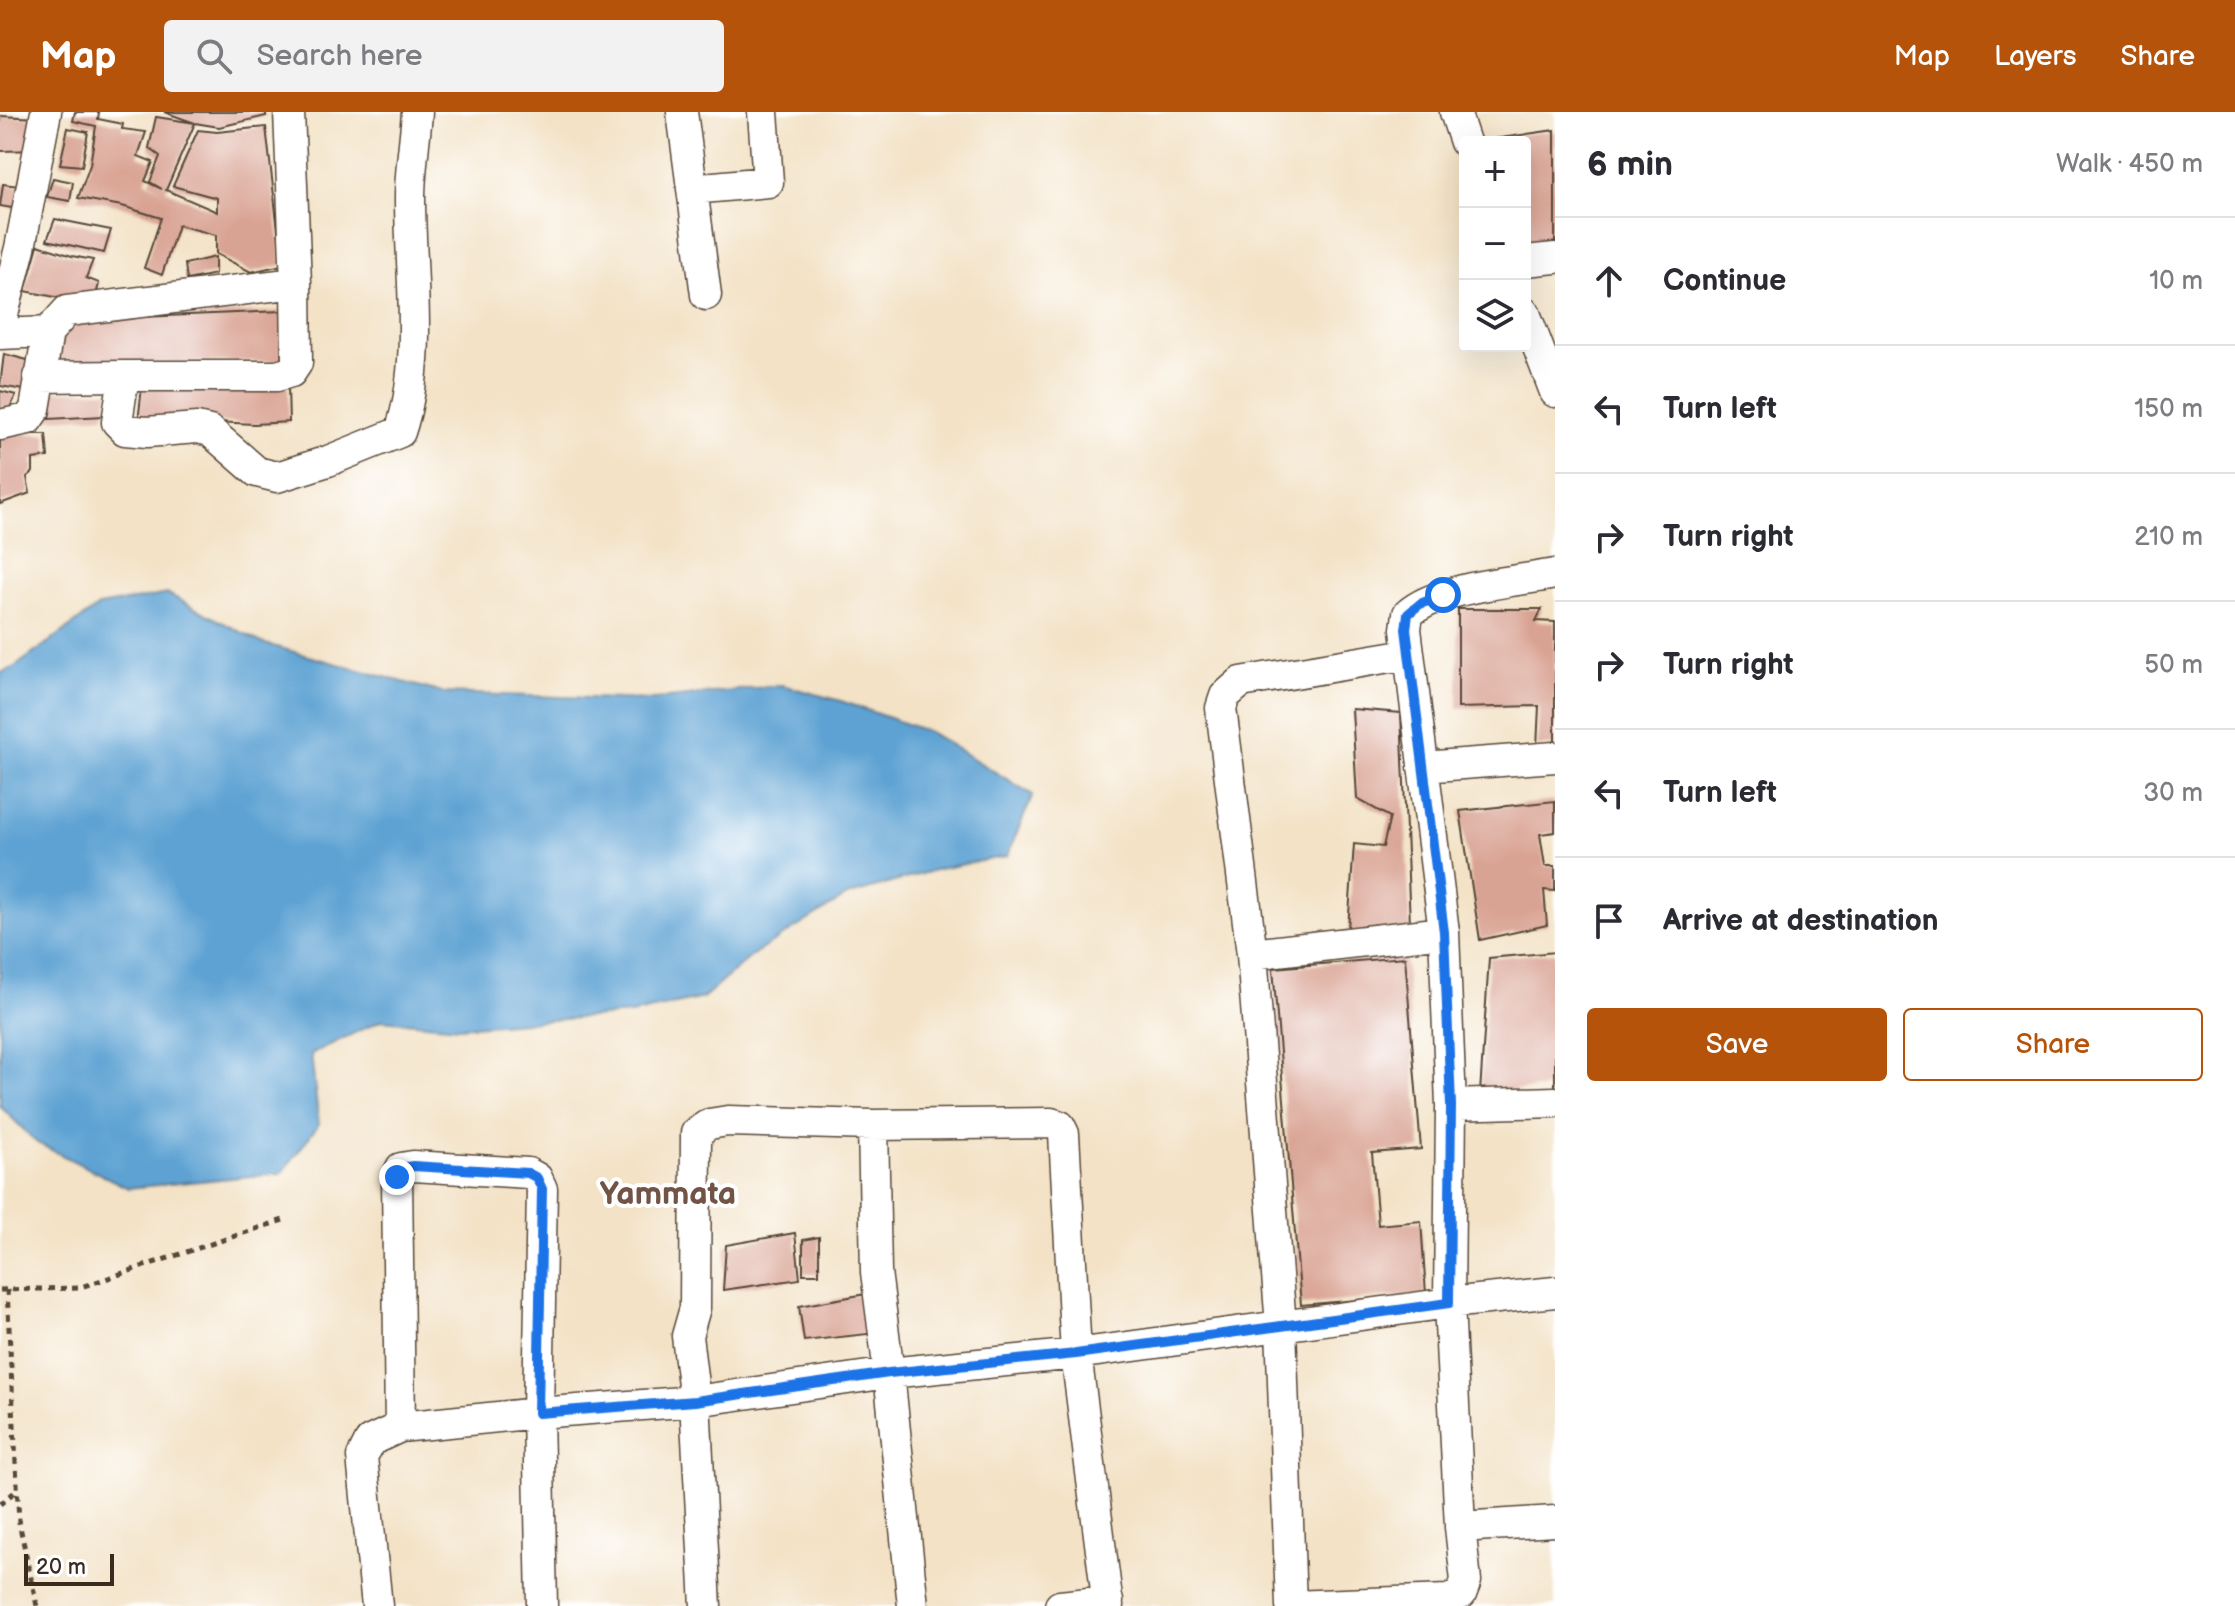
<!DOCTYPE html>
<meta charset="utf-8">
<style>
body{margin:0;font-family:"Balsamiq Sans",sans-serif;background:#f2f2f3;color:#2b2b33}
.controls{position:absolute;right:24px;top:24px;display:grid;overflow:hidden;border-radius:8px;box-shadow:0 8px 32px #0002}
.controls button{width:72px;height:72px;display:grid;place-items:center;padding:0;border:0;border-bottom:2px solid #e1e1e2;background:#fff;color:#2b2b33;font:40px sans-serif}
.scale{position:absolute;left:24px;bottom:20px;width:90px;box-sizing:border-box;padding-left:8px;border:4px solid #3b2a1e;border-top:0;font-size:22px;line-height:28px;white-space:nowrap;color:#3b2a1e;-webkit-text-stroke:6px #fff;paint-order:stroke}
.stop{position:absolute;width:24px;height:24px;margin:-18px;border:6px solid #1a73e8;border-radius:50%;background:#fff}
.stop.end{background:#1a73e8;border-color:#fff;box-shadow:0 2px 8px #0008}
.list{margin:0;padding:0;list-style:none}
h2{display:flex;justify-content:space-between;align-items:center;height:104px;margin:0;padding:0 32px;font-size:34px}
h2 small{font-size:26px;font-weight:400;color:#7c7c81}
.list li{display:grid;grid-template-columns:52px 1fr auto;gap:24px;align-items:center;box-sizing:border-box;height:128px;padding:0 32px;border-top:2px solid #e1e1e2}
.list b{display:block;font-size:30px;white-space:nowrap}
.list em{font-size:26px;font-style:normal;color:#7c7c81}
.actions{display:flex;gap:16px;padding:24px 32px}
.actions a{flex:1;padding:18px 0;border:2px solid #b45309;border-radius:8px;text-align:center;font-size:28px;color:#b45309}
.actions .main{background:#b45309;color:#fff}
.icon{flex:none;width:44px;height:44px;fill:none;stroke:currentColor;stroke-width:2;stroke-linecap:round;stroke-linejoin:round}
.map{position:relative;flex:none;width:1555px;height:1494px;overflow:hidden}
header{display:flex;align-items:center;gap:48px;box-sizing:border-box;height:112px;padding:0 40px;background:#b45309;color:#fff}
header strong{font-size:38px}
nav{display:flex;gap:44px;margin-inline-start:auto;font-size:28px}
.search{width:560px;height:72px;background:#f2f2f3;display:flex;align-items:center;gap:20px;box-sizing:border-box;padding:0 28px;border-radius:8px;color:#7c7c81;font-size:30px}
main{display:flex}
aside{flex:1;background:#fff}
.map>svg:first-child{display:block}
</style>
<header>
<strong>Map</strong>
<div class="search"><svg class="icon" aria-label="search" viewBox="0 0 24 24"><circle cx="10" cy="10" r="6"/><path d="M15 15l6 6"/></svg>Search here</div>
<nav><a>Map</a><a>Layers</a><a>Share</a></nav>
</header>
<main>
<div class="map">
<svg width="1555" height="1494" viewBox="0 0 1555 1494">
<rect width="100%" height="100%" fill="#fff"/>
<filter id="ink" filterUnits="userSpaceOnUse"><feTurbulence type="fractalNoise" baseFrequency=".0125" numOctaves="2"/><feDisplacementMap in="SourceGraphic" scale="16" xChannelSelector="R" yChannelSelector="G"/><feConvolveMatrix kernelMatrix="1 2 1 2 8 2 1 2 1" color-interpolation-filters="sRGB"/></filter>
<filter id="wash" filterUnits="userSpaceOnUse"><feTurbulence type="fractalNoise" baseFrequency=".006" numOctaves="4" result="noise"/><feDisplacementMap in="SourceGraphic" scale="32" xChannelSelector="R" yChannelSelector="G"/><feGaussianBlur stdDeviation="1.8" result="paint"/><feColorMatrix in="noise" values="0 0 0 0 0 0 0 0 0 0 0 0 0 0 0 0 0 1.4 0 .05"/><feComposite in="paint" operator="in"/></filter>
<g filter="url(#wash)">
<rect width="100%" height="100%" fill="#f3e2c6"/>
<!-- water -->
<path fill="#5da2d3" stroke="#4c6678" stroke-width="2" d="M168 482 262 531 443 581 652 588 782 573 841 589 929 620 1033 683 1007 744 938 757 847 784 754 842 703 886 631 902 459 915 381 908 311 942 319 1012 282 1061 128 1076 37 1031 0 994V561L13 556 99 494Z"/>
<g id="blocks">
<!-- building -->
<path fill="#d9a393" d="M75 0H99L98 7 123 12 122 17 146 20 138 44 153 50 145 69 162 77 150 70 160 44 149 36 156 5 195 11 166 78 217 100V86L173 74 198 18 217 20 266 15 282 153 251 160 216 142V123L178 113 162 163 144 156 161 106 122 94 78 86 90 53 96 14 73 9Z
M164 0H266V4L219 15 195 11Z
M0 4 38 6 37 38 0 39Z
M68 16 88 20 82 54 60 52Z
M1555 18V143L1525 148V30H1493V27Z
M53 66 73 70 70 89 47 85Z
M3 72 28 75 24 98 0 94Z
M55 107 111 118 104 141 47 128Z
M38 133 72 144 93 148 86 166 99 171 95 188 65 187 25 179Z
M215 145V162L187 168 185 152Z
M283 199 281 249 51 252 71 208Z
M4 242 35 250 24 278 0 274Z
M142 274 288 275 289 310 254 312 197 309 138 311Z
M0 279 16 283 4 308 0 307Z
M53 279H109L104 304 49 307Z
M0 322H46L48 345 33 347V360L27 365 30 381 0 392Z
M1458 497H1542L1536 509 1555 510V633L1537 635 1539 594 1458 596Z
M1352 597 1401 601 1411 835 1347 831 1354 732 1383 735 1390 705 1357 687Z
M1555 689V720L1540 722 1545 754H1555V779L1544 778 1547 813 1480 828 1460 699Z
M1555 840V976L1480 981 1489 846Z
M1405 845 1421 1037 1372 1041 1378 1113 1421 1109 1426 1182 1301 1193 1273 856Z
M795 1121 800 1167 723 1178 726 1133Z
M819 1125V1162H803V1128Z
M866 1182 877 1221 804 1229 799 1194Z"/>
</g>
</g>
<g filter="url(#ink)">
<use href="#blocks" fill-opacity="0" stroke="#574637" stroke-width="2"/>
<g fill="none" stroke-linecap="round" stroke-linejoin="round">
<defs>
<path id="minor" d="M289 0 296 171
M682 0 706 183
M1455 0 1465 30
M692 77 768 70 763 0
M1525 149 1555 146
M1525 201 1555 280
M0 214 20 136 46 0
M48 220 67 199 296 171 297 251 291 260 277 264H124
M0 222 48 220 35 297 28 307 0 313
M39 265 124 264 117 310 125 318 147 320 197 316 210 319 257 360 277 365 328 349 400 320C424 249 410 161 410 86 410 58 415 29 417 0
M1423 655 1555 645
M1252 842 1444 820
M1451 993 1555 990
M873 1013 876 1160 889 1261 913 1494
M400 1315 397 1065 401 1056 413 1054 528 1061 537 1066 542 1077 538 1301 542 1494
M1460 1415 1555 1409
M377 1494 362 1345 370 1329 400 1315 538 1301 695 1289 889 1261 1076 1242 1449 1191 1555 1180
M706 1494 695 1289 687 1224 695 1196 696 1021 709 1012 728 1009 873 1013 1051 1011 1060 1014 1064 1022 1076 1242 1108 1494
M1060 1494 1108 1489
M1291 1494 1448 1488 1461 1482 1466 1469 1460 1415 1449 1191 1451 993 1444 820 1406 517 1408 502C1438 475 1514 470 1555 462
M1291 1494 1281 1214 1252 842 1221 596 1225 584 1241 570 1408 542"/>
</defs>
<!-- minor casing -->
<use href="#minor" stroke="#574637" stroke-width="33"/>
<!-- path -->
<path stroke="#574637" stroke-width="5" stroke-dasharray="6 6" stroke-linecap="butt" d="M0 1178 78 1176 283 1108
M7 1178 19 1410 37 1494
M0 1392 16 1379"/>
<!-- minor -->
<use href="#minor" stroke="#fff" stroke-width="30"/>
</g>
</g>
<g fill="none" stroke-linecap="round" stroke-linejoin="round" filter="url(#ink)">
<!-- route -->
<path stroke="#1a73e8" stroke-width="10" d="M397 1065 401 1056 413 1054 528 1061 537 1066 542 1077 538 1301 695 1289 889 1261 1076 1242 1449 1191 1451 993 1444 820 1406 517 1408 502 1420 492 1443 483"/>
</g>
<g text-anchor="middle" stroke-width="8" stroke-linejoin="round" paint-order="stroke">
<!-- district labels -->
<g font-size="32" font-weight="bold" fill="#725447" stroke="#fff">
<text x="668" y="1092">Yammata</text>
</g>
</g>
</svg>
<div class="controls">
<button>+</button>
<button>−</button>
<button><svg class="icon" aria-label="layers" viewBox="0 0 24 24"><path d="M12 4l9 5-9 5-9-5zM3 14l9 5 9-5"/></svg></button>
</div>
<div class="scale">20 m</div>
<div class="stop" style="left:1443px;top:483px"></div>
<div class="stop end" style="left:397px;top:1065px"></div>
</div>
<aside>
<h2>6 min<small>Walk · 450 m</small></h2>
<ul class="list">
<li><svg class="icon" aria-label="ahead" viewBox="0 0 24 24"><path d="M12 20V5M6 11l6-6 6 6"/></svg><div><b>Continue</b></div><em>10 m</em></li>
<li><svg class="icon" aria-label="left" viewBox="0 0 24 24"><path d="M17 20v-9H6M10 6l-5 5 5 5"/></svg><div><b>Turn left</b></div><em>150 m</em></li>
<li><svg class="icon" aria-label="right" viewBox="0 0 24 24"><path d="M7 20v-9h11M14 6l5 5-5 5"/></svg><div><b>Turn right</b></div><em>210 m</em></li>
<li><svg class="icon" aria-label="right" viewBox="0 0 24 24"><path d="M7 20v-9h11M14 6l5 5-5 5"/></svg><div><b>Turn right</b></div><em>50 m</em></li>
<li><svg class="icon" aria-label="left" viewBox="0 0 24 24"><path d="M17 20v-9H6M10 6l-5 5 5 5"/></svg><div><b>Turn left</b></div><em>30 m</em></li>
<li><svg class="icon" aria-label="arrive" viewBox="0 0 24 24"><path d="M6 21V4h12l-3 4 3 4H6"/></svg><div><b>Arrive at destination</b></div></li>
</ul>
<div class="actions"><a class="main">Save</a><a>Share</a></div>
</aside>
</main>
